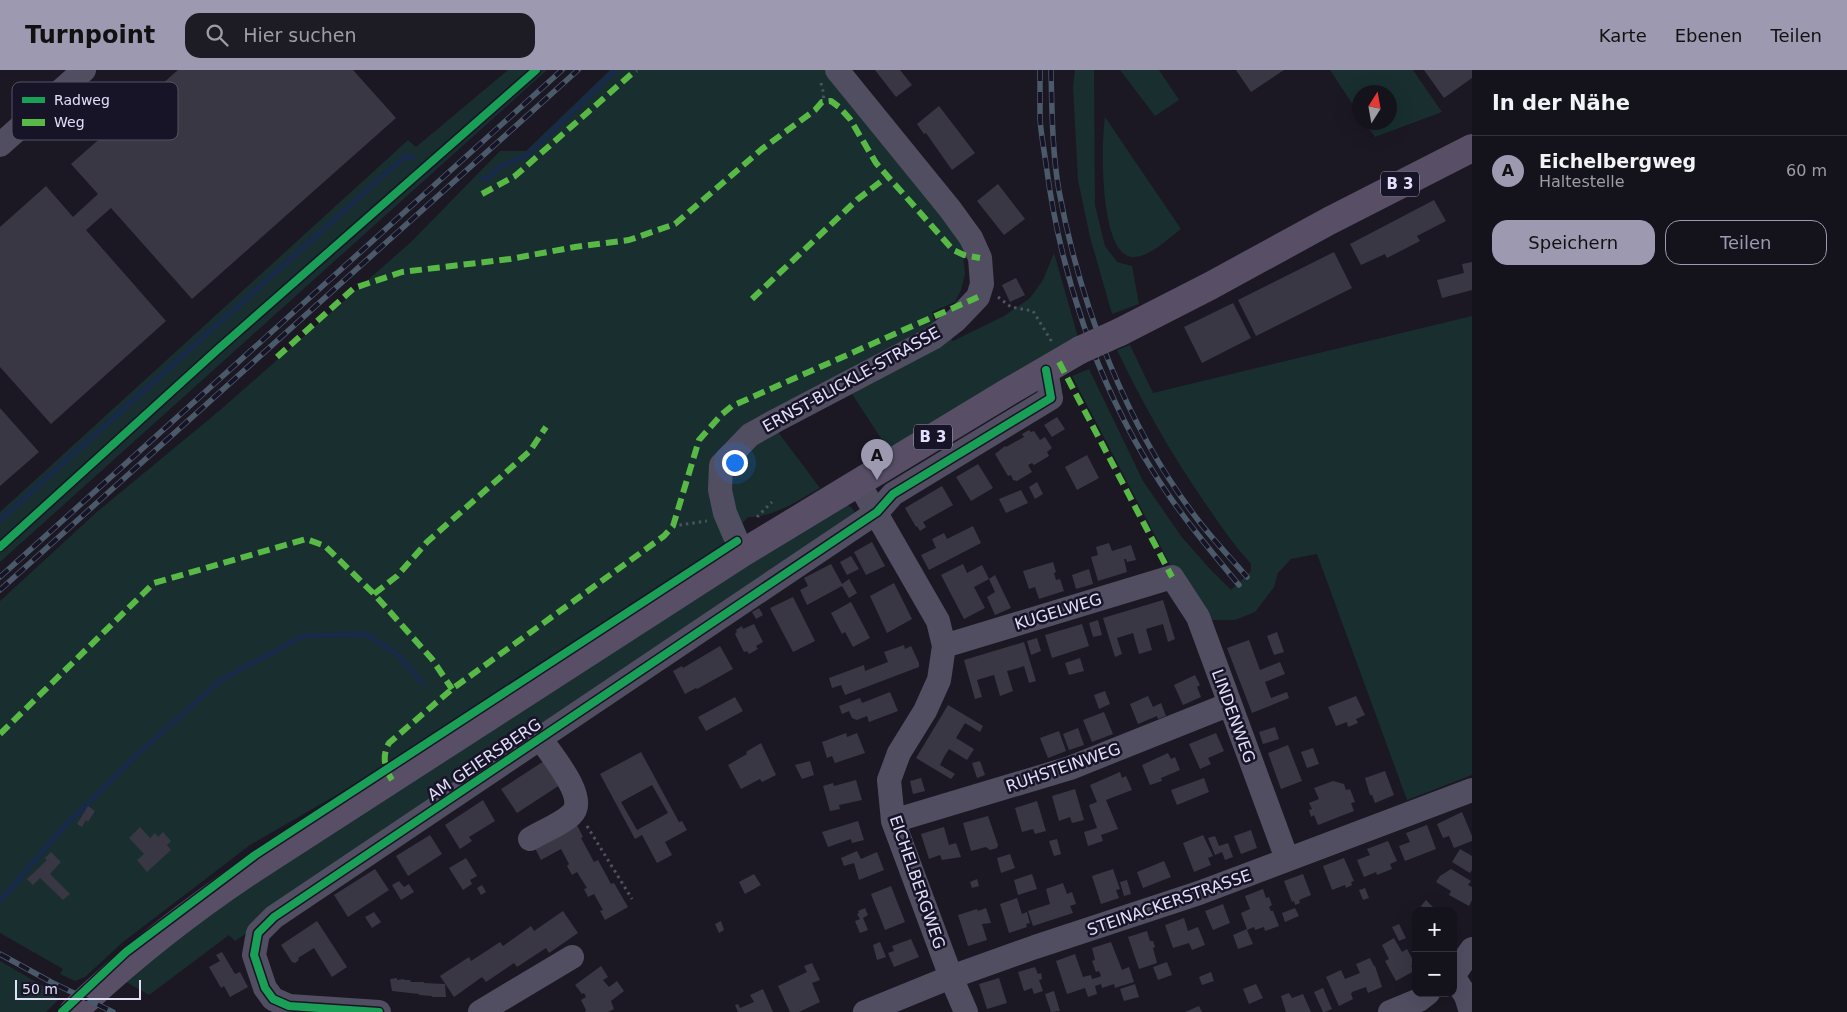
<!DOCTYPE html>
<html lang="de">
<meta charset="utf-8">
<style>
body{margin:0;font-family:"DejaVu Sans",sans-serif;background:#1d1b24;color:#f1f3f6}
.controls{position:absolute;right:15px;bottom:15px;display:grid;overflow:hidden;border-radius:10px;box-shadow:0 5px 20px #0002}
.controls button{width:45px;height:45px;display:grid;place-items:center;padding:0;border:0;border-bottom:1px solid #33323a;background:#14121b;color:#f1f3f6;font:25px sans-serif}
.compass{position:absolute;left:1352px;top:15px;width:45px;height:45px;border-radius:50%;background:#14121b;box-shadow:0 5px 20px #0002;rotate:11deg}
.scale{position:absolute;left:15px;bottom:12px;width:126px;box-sizing:border-box;padding-left:5px;border:2px solid #e3dffb;border-top:0;font-size:14px;line-height:18px;white-space:nowrap;color:#e3dffb;-webkit-text-stroke:4px #181428;paint-order:stroke}
.you{position:absolute;left:734px;top:392px;width:18px;height:18px;margin:-12px;border:4px solid #fff;border-radius:50%;background:#1a73e8;box-shadow:0 0 0 8px #1a73e833}
.badge{display:grid;place-items:center;width:32px;height:32px;border-radius:50%;background:#9d99b0;color:#111;font-size:16px;font-weight:700}
.pin{position:absolute;translate:-50% -41px;filter:drop-shadow(0 1px 2px #0008)}
.pin::after{content:'';position:absolute;top:26px;width:18px;height:15px;background:inherit;clip-path:polygon(0 0,100% 0,50% 100%)}
.list{margin:0;padding:0;list-style:none}
h2{display:flex;justify-content:space-between;align-items:center;height:65px;margin:0;padding:0 20px;font-size:21px}
h2 small{font-size:16px;font-weight:400;color:#9d9ea3}
.list li{display:grid;grid-template-columns:32px 1fr auto;gap:15px;align-items:center;box-sizing:border-box;height:70px;padding:0 20px;border-top:1px solid #33323a}
.list b{display:block;font-size:19px;white-space:nowrap}
.list p{margin:0;font-size:16px;white-space:nowrap;color:#9d9ea3}
.list em{font-size:16px;font-style:normal;color:#9d9ea3}
.actions{display:flex;gap:10px;padding:15px 20px}
.actions a{flex:1;padding:11px 0;border:1px solid #9d99b0;border-radius:15px;text-align:center;font-size:18px;color:#9d99b0}
.actions .main{background:#9d99b0;color:#111}
.icon{flex:none;width:28px;height:28px;fill:none;stroke:currentColor;stroke-width:2;stroke-linecap:round;stroke-linejoin:round}
.map{position:relative;flex:none;width:1472px;height:942px;overflow:hidden}
header{display:flex;align-items:center;gap:30px;box-sizing:border-box;height:70px;padding:0 25px;background:#9d99b0;color:#111}
header strong{font-size:24px}
nav{display:flex;gap:28px;margin-inline-start:auto;font-size:18px}
.search{width:350px;height:45px;background:#1d1b24;display:flex;align-items:center;gap:12px;box-sizing:border-box;padding:0 18px;border-radius:15px;color:#9d9ea3;font-size:19px}
main{display:flex}
aside{flex:1;background:#14121b}
.map>svg:first-child{display:block}
</style>
<header>
<strong>Turnpoint</strong>
<div class="search"><svg class="icon" aria-label="search" viewBox="0 0 24 24"><circle cx="10" cy="10" r="6"/><path d="M15 15l6 6"/></svg>Hier suchen</div>
<nav><a>Karte</a><a>Ebenen</a><a>Teilen</a></nav>
</header>
<main>
<div class="map">
<svg width="1472" height="942" viewBox="0 0 1472 942">
<rect width="100%" height="100%" fill="#1b1824"/>
<!-- green -->
<path fill="#182e2f" d="M508 0H547L0 492V442L408 70 416 77Z
M610 0H828L961 164 965 204 961 220 955 232 932 242 935 254 953 271 1004 246 1030 228 1043 210 1054 183 1078 267 888 379 852 324 778 362 820 418C797 431 775 447 748 447L713 484 378 701 250 775 123 872 85 907 75 911 60 904 63 899 0 863V531L98 441 219 341 411 172 500 81H526Z
M1075 0H1094L1095 135 1105 176 1117 192 1132 196 1139 234 1112 244 1090 167 1078 110 1073 17Z
M1120 0H1159L1179 30 1155 46Z
M1330 0H1413L1442 42 1375 67 1365 53 1390 52V22H1360L1359 44Z
M1105 47 1181 159C1168 168 1150 188 1132 187 1099 184 1101 72 1105 47Z
M1472 246V705L1407 730 1317 484 1291 489 1278 503 1274 517 1255 542 1235 550H1206L1176 506 1072 306 1089 299 1143 411 1181 466 1209 498 1231 520 1251 501V494C1233 474 1218 452 1203 430 1170 382 1142 332 1117 280L1130 275 1153 323Z
M845 434 851 437 858 446 235 871 229 865 149 925 121 909 189 849Z
M0 891 48 919 46 922 59 929 46 942H0Z"/>
<g fill="none" stroke-linecap="round" stroke-linejoin="round">
<!-- stream -->
<path stroke="#182a49" stroke-width="5" d="M481 108 486 109 500 97 527 85 616 0
M0 450 405 86 413 88
M0 831 62 759 139 683 221 610 303 566 366 564 397 584 423 613"/>
</g>
<!-- building -->
<path fill="#3a3745" fill-rule="evenodd" d="M178 0H353L396 48 192 229 111 138 86 160 166 251 51 354 0 297V157L46 116 73 147 98 124 71 94Z
M875 0H900L912 15 896 27Z
M1236 0H1284L1251 22Z
M1424 0H1472V8L1444 28Z
M939 36 975 83 952 100 926 63 924 64 917 54Z
M998 114 1025 149 1004 165 977 131Z
M1434 130 1446 151 1417 166 1420 171 1387 188 1385 184 1361 195 1350 174Z
M1334 182 1352 218 1256 266 1238 230Z
M1472 192V220L1442 228 1437 210 1464 203 1462 194Z
M1016 208 1025 225 1010 232 1002 215Z
M1233 233 1251 268 1202 293 1184 257Z
M0 338 39 382 0 416Z
M1057 347 1065 359 1052 367 1044 355Z
M1029 360 1031 362 1034 361 1040 370 1045 367 1052 378 1047 382 1049 386 1034 395 1032 393 1028 395 1032 402 1017 411 1013 410 1011 405 1008 406 995 384 1005 376 1006 377 1024 367 1022 364Z
M1087 385 1099 408 1077 420 1065 397Z
M978 394 993 418 971 431 956 407Z
M1037 412 1043 424 1035 429 1029 417Z
M942 416 953 435 923 452 926 457 920 461 917 456 916 457 905 438Z
M1021 420 1028 433 1006 443 999 429Z
M973 456 981 473 929 500 921 485 936 478 932 469 944 463 947 469Z
M872 472 885 496 866 505 854 482Z
M1109 473 1112 481 1131 475 1136 490 1127 492 1126 489H1124L1127 502 1098 511 1091 487 1098 485 1096 477Z
M851 486 859 499 847 505 840 492Z
M1053 492 1056 502 1054 503 1056 510 1060 509 1064 521 1039 529 1035 517 1029 519 1023 501Z
M831 494 842 514 849 509 857 523 849 528 842 516 807 535 800 520 808 516 804 508Z
M963 494 967 503 982 495 989 509 974 517 985 538 964 549 941 505Z
M1089 499 1093 514 1076 519 1072 505Z
M995 505 1011 538 995 545 987 527 995 522 989 509Z
M894 513 912 549 887 563 870 526Z
M793 527 815 571 793 582 770 538Z
M1163 530 1175 569 1168 572 1163 554 1146 559 1152 580 1139 584 1133 563 1117 568 1122 584 1115 587 1103 548Z
M851 532 870 568 853 577 845 562 842 564 831 543Z
M759 538 763 545 756 549 752 542Z
M1098 550 1102 565 1093 567 1089 553Z
M754 554 763 572 756 576 758 579 749 584 747 581 744 582 735 564 737 562 736 560 742 556 743 559Z
M1082 554 1089 576 1052 588 1045 565Z
M1277 562 1284 582 1274 585 1267 566Z
M1037 568 1041 581 1031 585 1027 571Z
M1249 570 1260 600 1280 592 1285 604 1265 612 1271 628 1287 622 1289 628 1252 643 1227 578Z
M1024 572 1036 611 1029 613 1024 596 1015 599 1007 601 1013 621 1000 626 994 605 977 610 982 627 975 629 964 590Z
M904 575 905 579 911 576 919 593V597L845 625 841 615 832 618 829 608 864 595 865 601 888 592 884 582Z
M720 576 733 599 697 619 696 618 685 624 673 601 682 596 683 598Z
M1080 588 1084 601 1069 605 1065 593Z
M1195 605 1200 615 1197 617 1201 627 1183 635 1174 615Z
M1105 621 1110 634 1099 639 1094 625Z
M890 622 898 641 869 652 867 646 857 650 852 648 849 641 842 644 839 636 860 628 862 633Z
M1148 626 1153 637 1161 633 1166 646 1158 649 1157 646 1138 654 1130 634Z
M1356 626 1365 645 1356 649 1358 653 1348 657 1347 652 1336 656 1328 637Z
M735 627 743 641 706 661 698 647Z
M948 635 983 656 980 662 965 653 956 668 974 679 967 690 949 679 944 687 940 695 955 704 951 709 916 688Z
M1104 642 1113 664 1092 672 1083 650Z
M1275 657 1279 669 1263 674 1259 662Z
M1078 658 1084 675 1069 680 1063 664Z
M1059 661 1066 681 1048 688 1040 668Z
M846 663 847 667 857 663 865 683 835 693 832 686 827 688 822 672Z
M1216 663 1224 681 1208 688 1211 694 1200 699 1189 674Z
M761 673 776 705 762 712 760 709 741 719 728 695 747 684 746 682Z
M1288 675 1302 711 1281 719 1268 683Z
M1313 678 1319 694 1307 698 1301 682Z
M641 682 679 752 682 751 687 760 665 772 672 785 657 793 642 765 635 769 600 704ZM652 715 668 743 637 760 621 732Z
M1168 683 1171 689 1175 687 1180 700 1161 708 1162 711 1150 715 1142 695Z
M544 691 560 715 517 743 501 719Z
M810 691 814 705 802 709 795 695Z
M980 691 985 705 977 708 972 693Z
M1385 701 1394 725 1375 733 1372 725H1370L1365 708Z
M1120 702 1122 708 1126 706 1132 720 1106 730 1118 759 1101 765 1103 771 1088 776 1084 762 1097 758 1089 735 1097 732 1090 715Z
M921 708 925 721 913 724 910 711Z
M1204 708 1209 722 1177 735 1171 720Z
M856 710 862 730 839 735 840 739 830 741 823 716 833 713 834 716Z
M1333 711 1344 714 1346 720 1350 719 1355 732 1351 733 1354 741 1318 755 1314 745 1311 747 1309 740 1312 739 1309 733 1319 729 1314 718Z
M1075 719 1084 750 1072 753 1070 747 1059 751 1052 726Z
M483 730 495 751 469 767 472 771 460 779 445 755Z
M1037 731 1046 761 1035 764 1033 759 1022 762 1015 738Z
M88 736 95 741 88 752 86 750 82 757 77 754Z
M1462 742 1472 766V771L1454 778 1449 766 1443 768 1437 754Z
M988 746 998 775 997 778 990 780 986 777 971 781 963 753Z
M858 751 864 770 852 773 851 769 828 777 822 762Z
M577 755 583 767 581 768 594 792 598 790 611 814 614 813 628 837 605 850 600 841 603 840 594 824 588 827 584 819 587 818 577 802 572 805 567 796 569 794 561 779 541 790 535 778Z
M1427 755 1436 779 1405 791 1399 776 1410 772 1406 763Z
M140 757 150 768 155 763 158 767 163 762 171 771 167 775 171 780 147 802 137 790 144 784 129 768Z
M944 757 949 775 956 773 961 787 942 790 940 785 929 789 921 764Z
M1251 760 1257 778 1241 784 1234 766Z
M430 765 442 784 408 806 396 786Z
M1203 765 1213 786 1208 788 1211 795 1194 802 1183 773Z
M1215 766 1219 776 1228 773 1233 787 1225 790 1222 782 1215 785 1208 768Z
M1057 769 1061 784 1054 786 1049 771Z
M1388 771 1397 791 1390 794 1392 799 1377 805 1376 802 1364 807 1357 790 1370 785 1367 779Z
M1460 779 1472 786V800L1470 803 1452 792Z
M857 781 861 789 877 782 884 800 859 810 854 793 844 796 841 788Z
M51 782 61 792 50 804 70 824 63 830 40 808 33 815 27 809 47 790 45 788Z
M1010 784 1015 798 1001 803 997 788Z
M466 788 477 806 470 810 472 814 463 820 449 798Z
M1344 788 1354 811 1351 812 1352 815 1346 818 1345 815 1332 820 1323 796Z
M1164 791 1171 807 1143 818 1137 802Z
M375 799 389 820 348 847 334 825Z
M1113 799 1120 819 1116 820 1119 828 1101 834 1092 806Z
M1451 799 1471 811 1468 815 1472 817V830L1469 836 1449 825 1451 821 1436 812 1440 806Z
M754 804 761 815 745 824 739 812Z
M1032 804 1037 819 1018 825 1014 810Z
M1303 804 1311 825 1299 830 1300 833 1295 835 1294 831 1292 832 1284 811Z
M977 809 979 816 972 818 970 812Z
M1127 810 1131 824 1124 826 1120 812Z
M399 811 404 817 409 814 414 822 401 830 392 815Z
M1063 813 1067 824 1072 822 1076 834 1070 836 1073 843 1033 856 1028 841 1050 834 1046 819Z
M482 815 486 822 481 825 477 818Z
M891 816 905 852 885 860 871 824Z
M1365 818 1369 828 1363 830 1359 820Z
M1263 819 1266 828 1269 827 1272 835 1269 837 1271 841H1273L1279 856 1265 861 1264 857 1255 860 1254 857 1247 860 1253 874 1238 879 1233 865 1247 859 1241 843 1250 839 1245 826Z
M1017 828 1022 844 1027 842 1030 853 1026 854 1027 857 1009 863 1000 834Z
M1426 830 1437 841H1426L1421 836Z
M1223 834 1230 853 1213 860 1205 841Z
M865 838 868 845 863 848 868 860 860 863 855 851 860 849 857 844 859 843 858 841Z
M986 838 991 853 982 854 987 870 968 876 958 845 977 839 978 841Z
M1295 838 1299 846 1285 852 1282 843Z
M563 841 578 863 549 883 546 878 517 897 514 893 486 912 482 907 454 927 440 906 469 887 471 891 500 872 503 876 531 856 534 861Z
M374 842 381 852 372 858 365 847Z
M1184 848 1188 861 1198 857 1205 875 1192 880 1189 873 1173 878 1165 855Z
M317 851 347 897 332 907 314 878 298 888 299 890 295 893 292 892 281 875Z
M721 851 724 860 719 863 715 854Z
M1399 854 1406 868 1399 871 1392 857Z
M1147 861 1150 871H1153L1155 877 1153 878 1157 893 1139 899 1128 867Z
M1394 868 1402 882 1407 879 1415 894 1411 896 1414 901 1396 911 1385 891 1389 889 1382 875Z
M911 869 919 887 894 897 888 883 894 881 892 876Z
M880 872 886 887 877 890 873 875Z
M1111 872 1122 900 1129 897 1134 912 1115 918 1114 914 1102 918 1101 914 1095 916 1097 924 1088 927 1085 918 1067 924 1056 891 1075 884 1083 907 1091 905 1092 909 1099 907 1101 906 1099 901 1096 902 1092 891 1095 890 1092 878Z
M222 882 235 904 240 902 248 917 230 927 224 916 221 918 209 897 220 891 216 885Z
M1370 888 1374 896H1375L1382 917 1368 923 1366 917 1352 922 1351 924 1353 929 1339 936 1326 907 1341 900 1345 909 1360 903 1356 894Z
M1167 892 1172 905 1158 910 1153 897Z
M812 893 820 910 812 913 820 932 799 942H790L778 916 807 902 804 896Z
M601 896 608 907 603 910 609 917 617 911 624 921 611 931 614 939 608 942H585L586 940 581 930 586 927 584 923 582 924 575 915Z
M1035 897 1038 904 1041 903 1042 909 1039 910 1043 921 1034 924 1032 918 1024 921 1018 902Z
M1211 902 1214 911 1202 915 1199 907Z
M397 908V910L404 909V910H410L411 912H424V913L445 914 446 927H432V926L419 925V924L392 921 390 909Z
M999 908 1007 933 987 939 979 914Z
M1135 914 1139 927 1124 931 1120 919Z
M1256 914 1263 928 1249 934 1243 919Z
M1323 918 1332 939 1325 942H1323L1314 922Z
M763 919 773 942H738L735 935 738 934 740 938 754 932 750 925Z
M1054 921 1060 941 1051 942 1045 924Z
M1289 923 1292 928 1303 924 1311 942H1286L1281 926Z
M1199 936 1202 942H1185Z"/>
<g fill="none" stroke-linecap="round" stroke-linejoin="round">
<!-- path -->
<path stroke="#4b5460" stroke-width="3" stroke-dasharray="2.5 4" stroke-linecap="butt" d="M821 13 824 25 822 32
M998 227 1011 237 1033 241 1052 272
M757 447 772 432
M673 456 707 451
M587 756 632 829"/>
<!-- minor -->
<path stroke="#514e62" stroke-width="24" d="M0 75 84 0
M858 412 938 551 944 576 939 610 925 641 899 683 889 710 893 751 951 907 966 942
M744 482 737 471 725 443 720 420 721 395 750 365 775 351 933 268 956 250 978 227 982 214 980 188 971 168 950 139 837 0
M944 576 1172 507 1198 547 1287 789
M893 751 1070 698 1230 634
M530 769C543 761 560 755 571 745 590 728 550 684 540 668
M1453 906 1466 926 1471 942
M1453 906 1472 879
M379 942 289 936 273 929 265 918 254 885 258 863 274 847 877 442 893 424 1051 328 1046 300
M480 942 572 887
M865 942 951 907 1035 877 1199 823 1472 720
M1390 942 1419 930 1428 923"/>
<!-- major -->
<path stroke="#584f67" stroke-width="28" d="M1120 262 1210 216 1329 151 1472 78
M73 942C130 888 191 840 256 797L744 482 1008 322 1080 280"/>
<defs>
<path id="rail" d="M1040 0C1040 16 1040 33 1040 49 1041 64 1044 79 1046 94 1060 202 1096 311 1154 403 1179 443 1209 479 1239 515
M1051 0C1052 40 1052 81 1059 121 1080 235 1127 358 1198 450 1213 470 1231 488 1247 507
M0 507 562 0
M0 520 578 0
M0 884 51 912 113 942"/>
</defs>
<!-- rail casing -->
<use href="#rail" stroke="#4b5a6a" stroke-width="5.5"/>
<!-- rail -->
<use href="#rail" stroke="#181428" stroke-width="4" stroke-dasharray="11" stroke-linecap="butt"/>
<!-- major-bridge -->
<path stroke="#584f67" stroke-width="28" d="M1080 280 1120 262"/>
<!-- quiet -->
<path stroke="#58b947" stroke-width="6" stroke-dasharray="12 6" stroke-linecap="butt" d="M482 124 515 106 636 0
M752 229 858 129 888 106
M277 287 354 218 402 202 510 189 575 177 629 170 675 154 762 79 815 40 822 32 831 31 839 37 850 49 876 93 953 180 964 185 980 188
M1059 292 1172 507
M374 524 397 506 427 472 530 381 546 357
M0 664 154 513 306 469 325 476 374 524 432 589 452 619
M392 710C384 698 382 685 389 673L452 619 664 466 673 456 699 370 721 345 732 336 978 227"/>
<defs>
<path id="cycleway" d="M0 477 216 281 536 0
M62 942 126 882 255 785 737 471
M379 942 289 936 273 929 265 918 254 885 258 863 274 847 877 442 893 424 1051 328 1046 300"/>
</defs>
<!-- cycleway casing -->
<use href="#cycleway" stroke="#181428" stroke-width="11"/>
<!-- cycleway -->
<use href="#cycleway" stroke="#1a9f57" stroke-width="8"/>
</g>
<g text-anchor="middle" stroke-width="5" stroke-linejoin="round" paint-order="stroke">
<!-- shield labels -->
<g fill="#181428" stroke="#a6a2bc" stroke-width="1">
<rect x="1381" y="101.5" width="38" height="25" rx="4"/>
<rect x="914" y="354.5" width="38" height="25" rx="4"/>
</g>
<g font-size="15" font-weight="bold" fill="#e3dffb">
<text x="1400" y="119">B 3</text>
<text x="933" y="372">B 3</text>
</g>
<!-- street labels -->
<g font-size="16" fill="#e3dffb" stroke="#181428">
<text transform="translate(851 309) rotate(-29)" y="6">ERNST-BLICKLE-STRASSE</text>
<text transform="translate(1058 541) rotate(-17)" y="6">KUGELWEG</text>
<text transform="translate(1234 646) rotate(70)" y="6">LINDENWEG</text>
<text transform="translate(484 689) rotate(-34)" y="6">AM GEIERSBERG</text>
<text transform="translate(1063 697) rotate(-19)" y="6">RUHSTEINWEG</text>
<text transform="translate(918 812) rotate(71)" y="6">EICHELBERGWEG</text>
<text transform="translate(1169 832) rotate(-19)" y="6">STEINACKERSTRASSE</text>
</g>
</g>
<!-- legend -->
<rect x="12" y="12" width="166" height="58" rx="8" fill="#181428" stroke="#555167" stroke-width="1"/>
<rect x="22" y="27" width="23" height="6" fill="#1a9f57"/>
<rect x="22" y="49" width="23" height="7" fill="#58b947"/>
<g font-size="14" fill="#e3dffb">
<text x="54" y="35">Radweg</text>
<text x="54" y="57">Weg</text>
</g>
</svg>
<div class="controls">
<button>+</button>
<button>−</button>
</div>
<svg class="compass" viewBox="-18 -18 36 36"><path d="M0-13l5 13h-10z" fill="#e53935"/><path d="M0 13l5-13h-10z" fill="#9d9ea3"/></svg>
<div class="scale">50 m</div>
<div class="you"></div>
<div class="pin badge" style="left:877px;top:410px">A</div>
</div>
<aside>
<h2>In der Nähe<small></small></h2>
<ul class="list">
<li><span class="badge">A</span><div><b>Eichelbergweg</b><p>Haltestelle</p></div><em>60 m</em></li>
</ul>
<div class="actions"><a class="main">Speichern</a><a>Teilen</a></div>
</aside>
</main>
